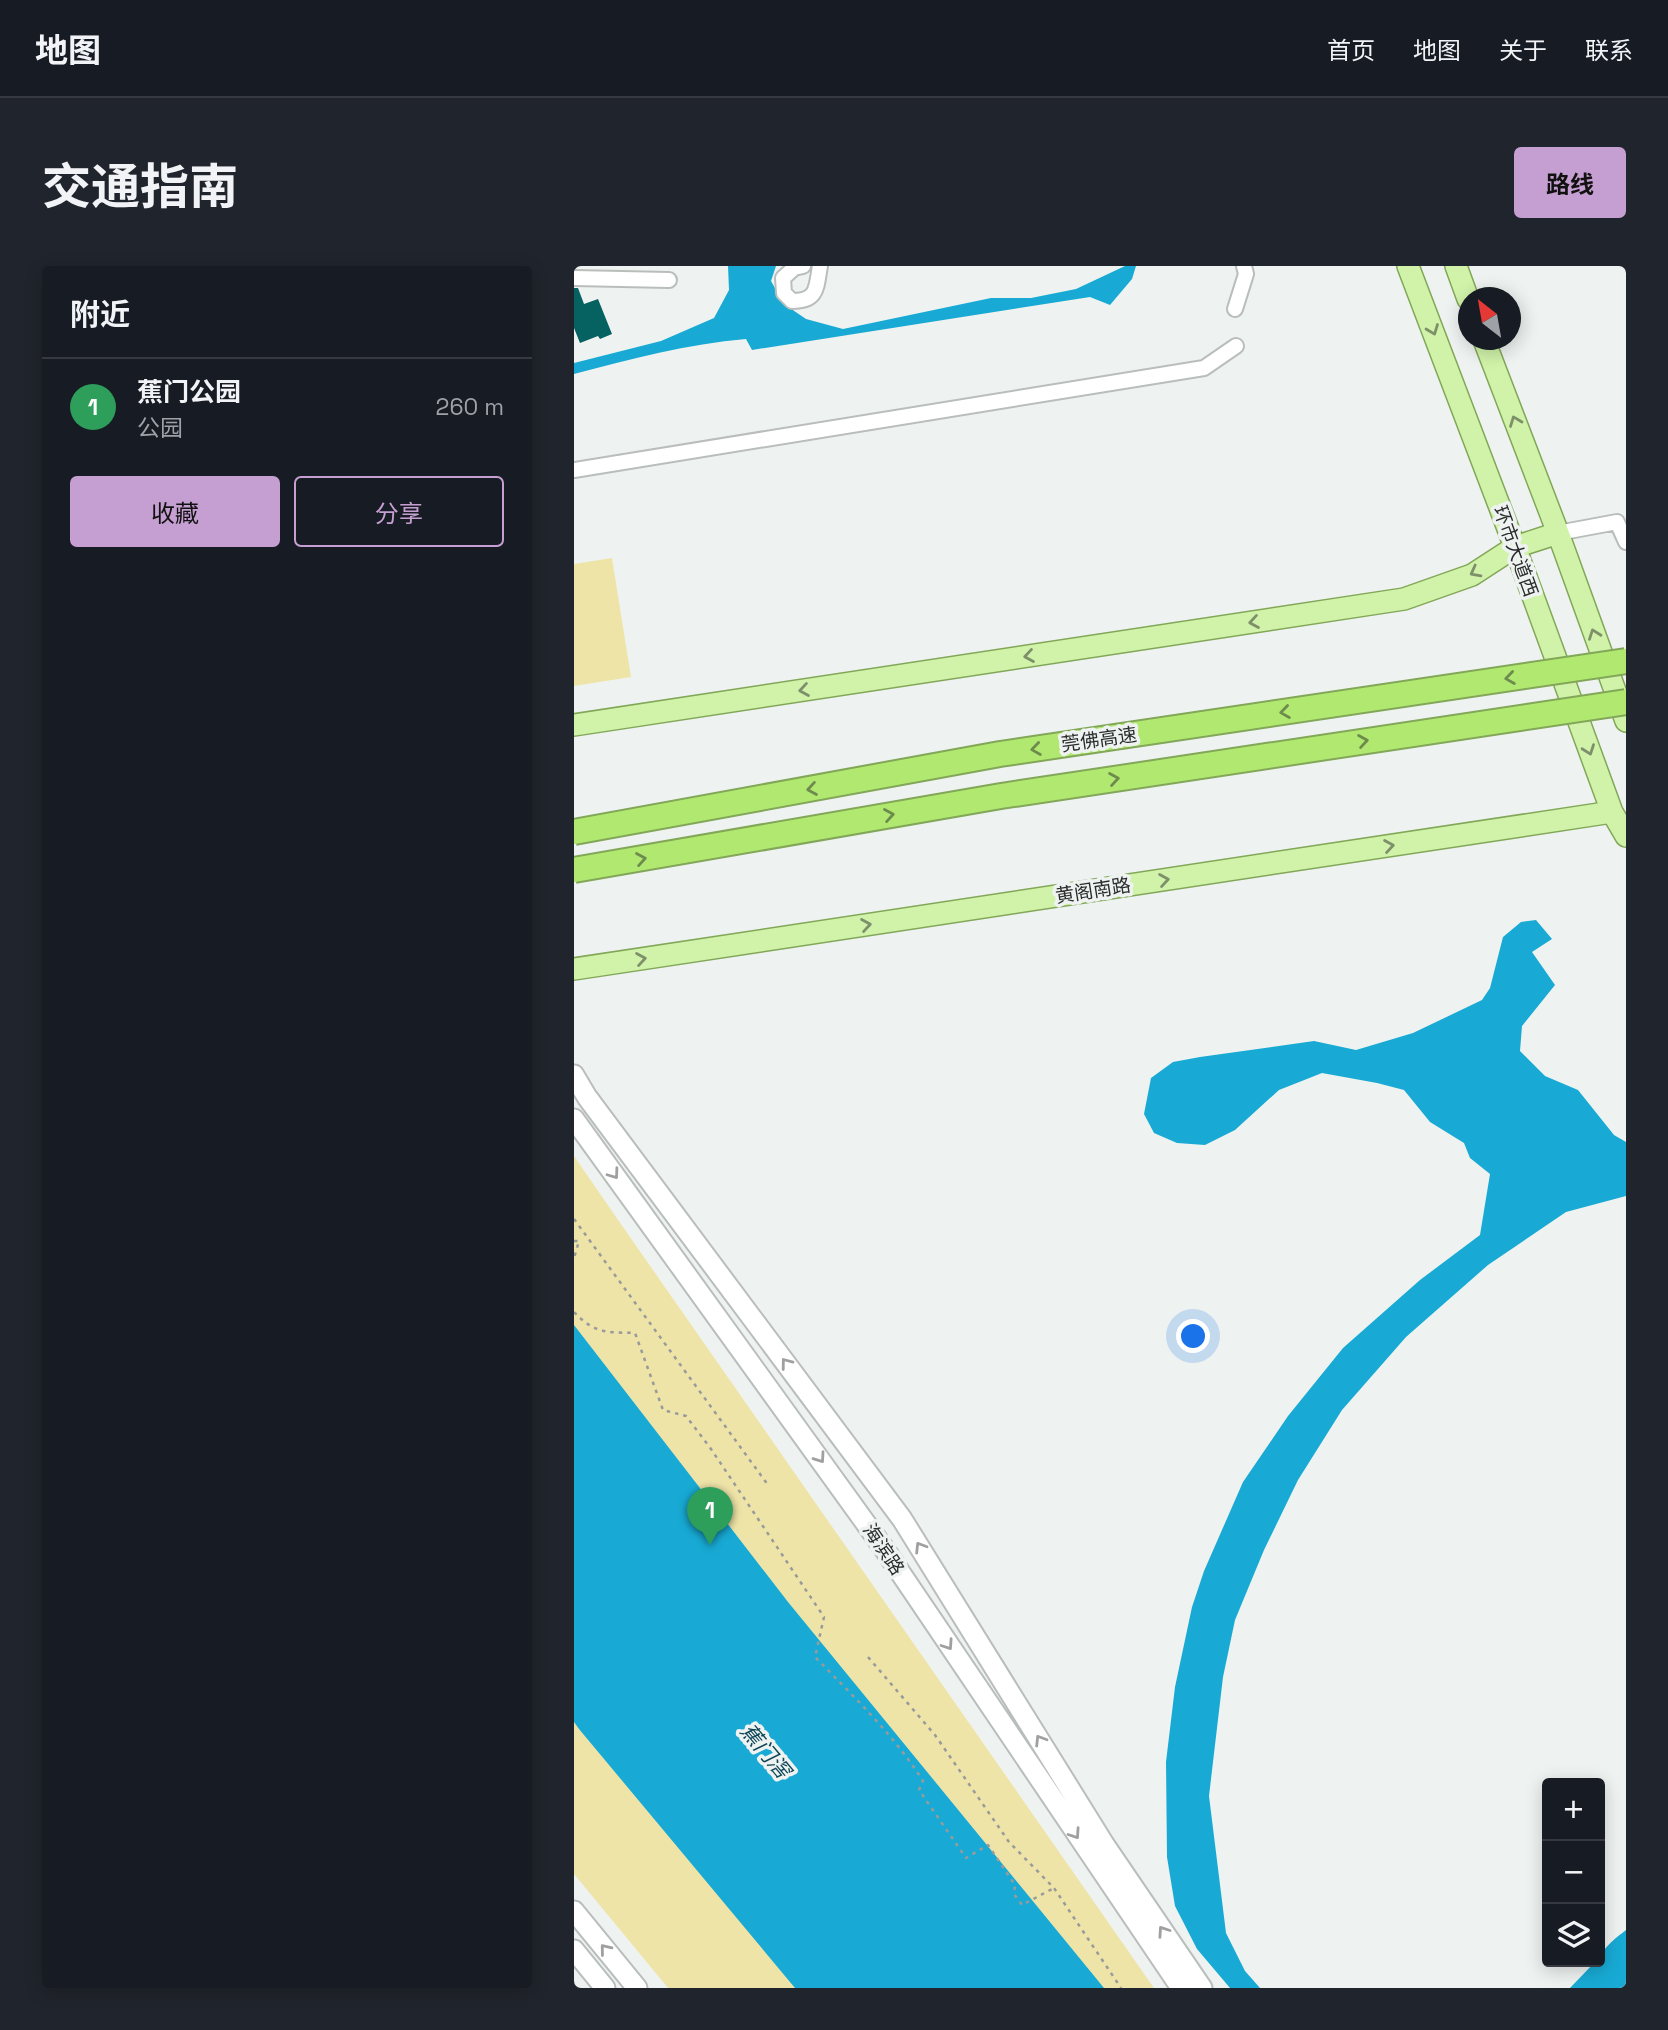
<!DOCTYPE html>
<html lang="zh">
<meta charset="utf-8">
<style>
body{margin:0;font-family:"Space Grotesk","Noto Sans SC",sans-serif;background:#20242c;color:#f1f3f6}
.controls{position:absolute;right:21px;bottom:21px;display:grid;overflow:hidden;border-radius:7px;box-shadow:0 4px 18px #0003}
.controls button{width:63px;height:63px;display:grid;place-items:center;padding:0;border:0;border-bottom:2px solid #363941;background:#171b24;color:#f1f3f6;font:35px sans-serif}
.compass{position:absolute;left:884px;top:21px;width:63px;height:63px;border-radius:50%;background:#171b24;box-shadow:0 4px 18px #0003;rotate:329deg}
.you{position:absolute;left:620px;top:1071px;width:24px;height:24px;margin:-18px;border:5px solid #fff;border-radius:50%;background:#1a73e8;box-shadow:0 0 0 10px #1a73e833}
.badge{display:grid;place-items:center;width:46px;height:46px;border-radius:50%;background:#c69fd2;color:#fff;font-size:23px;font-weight:700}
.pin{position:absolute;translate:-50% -58px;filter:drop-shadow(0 2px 4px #0008)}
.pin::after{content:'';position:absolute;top:37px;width:24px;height:21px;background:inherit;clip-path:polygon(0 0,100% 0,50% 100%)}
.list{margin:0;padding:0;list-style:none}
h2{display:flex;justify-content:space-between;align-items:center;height:91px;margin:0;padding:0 28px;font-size:30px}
h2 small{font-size:23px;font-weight:400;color:#9ea1a6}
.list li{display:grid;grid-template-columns:46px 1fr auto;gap:21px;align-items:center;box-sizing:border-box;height:98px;padding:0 28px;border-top:2px solid #363941}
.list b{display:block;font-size:26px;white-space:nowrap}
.list p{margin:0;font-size:23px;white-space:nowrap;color:#9ea1a6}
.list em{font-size:23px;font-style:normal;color:#9ea1a6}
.actions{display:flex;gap:14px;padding:21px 28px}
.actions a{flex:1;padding:16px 0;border:2px solid #c69fd2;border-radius:7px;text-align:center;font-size:24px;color:#c69fd2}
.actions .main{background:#c69fd2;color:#111}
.icon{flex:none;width:38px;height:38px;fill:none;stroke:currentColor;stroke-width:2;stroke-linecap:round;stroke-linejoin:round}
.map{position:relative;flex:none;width:1052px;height:1722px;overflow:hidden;border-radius:7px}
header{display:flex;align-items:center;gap:42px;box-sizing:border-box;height:98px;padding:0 35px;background:#171b24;border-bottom:2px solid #363941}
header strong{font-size:33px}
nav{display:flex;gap:38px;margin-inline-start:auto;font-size:24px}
.intro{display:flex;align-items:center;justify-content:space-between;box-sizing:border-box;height:168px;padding:0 42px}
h1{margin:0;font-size:49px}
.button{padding:18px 32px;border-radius:7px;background:#c69fd2;color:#111;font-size:24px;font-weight:700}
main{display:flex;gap:42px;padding:0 42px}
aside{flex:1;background:#171b24;border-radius:7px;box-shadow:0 4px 18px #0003}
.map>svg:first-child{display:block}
</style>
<header>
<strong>地图</strong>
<nav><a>首页</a><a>地图</a><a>关于</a><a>联系</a></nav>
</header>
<div class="intro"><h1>交通指南</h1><a class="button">路线</a></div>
<main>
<aside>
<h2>附近<small></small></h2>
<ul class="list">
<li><span class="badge" style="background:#2e9e5b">1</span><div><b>蕉门公园</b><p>公园</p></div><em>260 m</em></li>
</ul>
<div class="actions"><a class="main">收藏</a><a>分享</a></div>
</aside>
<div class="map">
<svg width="1052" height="1722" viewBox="0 0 1052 1722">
<rect width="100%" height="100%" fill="#eef3f1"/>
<!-- green -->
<path fill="#efe4a8" d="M38 292 57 411 0 420V298Z
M0 890 42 951 580 1722H94L0 1608Z"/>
<!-- water -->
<path fill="#18aad4" d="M154 0H202L197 15 210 38 232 53 269 63 417 32H457L502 23 551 0H562L558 13 536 39 516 31 178 84 172 73C114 78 56 93 0 108V97L87 75 140 52 155 24Z
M962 654 978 673 958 686 981 719 948 760 946 785 971 810 1004 824 1040 869 1052 876V930L992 946 914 999 832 1071 768 1144 724 1214 690 1284 661 1354 649 1411 635 1530 652 1667 671 1705 686 1722H656L623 1683 601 1640 593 1591 592 1496 601 1421 618 1341 630 1305 669 1216 714 1150 769 1082 846 1014 906 969 916 908 896 892 890 877 856 856 830 824 803 817 748 807 705 824 661 864 631 879 603 877 580 867 570 848 577 812 599 796 626 791 740 775 782 784 839 767 908 734 916 722 929 671 947 656Z
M0 1059 214 1336 530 1722H221L5 1463 0 1456Z
M1052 1664V1722H996L1021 1696H1026C1026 1683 1042 1672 1052 1664Z"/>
<!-- building -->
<path fill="#066261" d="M0 22H4L10 38 24 33 38 68 26 73 24 70 6 77 0 62Z"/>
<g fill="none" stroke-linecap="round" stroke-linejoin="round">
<defs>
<path id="street" d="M229 0 220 2 209 12 210 27 218 35C244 35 242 22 246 0
M0 12 95 14
M661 43 672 8 670 0
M0 204 630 102 662 80
M984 267 1043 256 1052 276"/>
<path id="secondary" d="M0 809 13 831 328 1253 530 1578 628 1722
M0 853 311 1284 607 1722
M0 1645 63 1722
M0 1684 31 1722"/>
<path id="primary" d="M834 0 941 281 1038 546 1052 570
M882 0 894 33
M910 74 984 267 1052 455
M0 459 830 333 898 309 941 281 984 267
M0 703 1038 546"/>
</defs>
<!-- street casing -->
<use href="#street" stroke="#b9bebb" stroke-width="18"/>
<!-- secondary casing -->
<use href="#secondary" stroke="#b9bebb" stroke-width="23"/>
<!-- primary casing -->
<use href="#primary" stroke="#82a758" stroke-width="24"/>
<!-- path -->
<path stroke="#989b9a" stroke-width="2.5" stroke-dasharray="3.5 5" stroke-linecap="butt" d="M0 953 194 1219
M0 975H5L0 992
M0 1046C21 1068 32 1066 61 1067L89 1144 112 1150 137 1183 250 1351 241 1391C279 1430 320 1469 349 1515L345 1524 392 1592 414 1579 441 1619 440 1628 448 1639 480 1622
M294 1391 361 1469 435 1576 480 1622 547 1722"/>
<!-- street -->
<use href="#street" stroke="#fff" stroke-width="14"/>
<!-- secondary -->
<use href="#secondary" stroke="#fff" stroke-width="19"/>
<!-- primary -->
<use href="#primary" stroke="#d0f2a9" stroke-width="21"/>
<defs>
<path id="highway-bridge" d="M0 566 426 488 1052 395
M0 604 427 530 1052 436"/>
</defs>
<!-- highway-bridge casing -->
<use href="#highway-bridge" stroke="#82a758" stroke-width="28" stroke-linecap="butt"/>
<!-- highway-bridge -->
<use href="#highway-bridge" stroke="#b1e970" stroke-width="24"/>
</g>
<!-- one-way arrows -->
<defs><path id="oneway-chevron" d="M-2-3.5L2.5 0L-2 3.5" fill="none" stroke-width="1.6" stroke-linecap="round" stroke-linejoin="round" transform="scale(1.75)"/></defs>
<g stroke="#7e906a">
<use href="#oneway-chevron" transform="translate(859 64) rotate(69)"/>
<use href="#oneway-chevron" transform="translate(941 155) rotate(-111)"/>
<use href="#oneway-chevron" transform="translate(901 306) rotate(152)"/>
<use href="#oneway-chevron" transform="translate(680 356) rotate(171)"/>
<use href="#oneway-chevron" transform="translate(1020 368) rotate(-110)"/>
<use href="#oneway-chevron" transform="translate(455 390) rotate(171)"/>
<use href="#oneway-chevron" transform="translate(230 424) rotate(171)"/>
<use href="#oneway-chevron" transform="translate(1015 484) rotate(70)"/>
<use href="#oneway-chevron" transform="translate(815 580) rotate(-9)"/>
<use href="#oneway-chevron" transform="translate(590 614) rotate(-9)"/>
<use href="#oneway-chevron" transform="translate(292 659) rotate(-9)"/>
<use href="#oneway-chevron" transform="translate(67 693) rotate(-9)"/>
</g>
<g stroke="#6e8b4e">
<use href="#oneway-chevron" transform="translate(936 412) rotate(172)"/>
<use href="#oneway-chevron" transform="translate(711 446) rotate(172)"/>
<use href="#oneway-chevron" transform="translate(789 475) rotate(-9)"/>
<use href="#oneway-chevron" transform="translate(462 483) rotate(172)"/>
<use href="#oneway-chevron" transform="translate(540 513) rotate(-9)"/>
<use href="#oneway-chevron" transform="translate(238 523) rotate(170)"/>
<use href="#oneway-chevron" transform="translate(315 549) rotate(-10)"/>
<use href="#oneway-chevron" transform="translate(67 593) rotate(-10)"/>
</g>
<g stroke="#a0a0a0">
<use href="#oneway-chevron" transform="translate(40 908) rotate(54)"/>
<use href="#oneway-chevron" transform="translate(212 1097) rotate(-127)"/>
<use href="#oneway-chevron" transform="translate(246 1192) rotate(55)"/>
<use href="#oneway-chevron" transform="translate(346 1281) rotate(-122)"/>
<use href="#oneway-chevron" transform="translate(374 1379) rotate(56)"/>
<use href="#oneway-chevron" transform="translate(466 1474) rotate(-122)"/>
<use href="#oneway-chevron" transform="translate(501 1568) rotate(56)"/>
<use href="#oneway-chevron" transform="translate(589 1665) rotate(-124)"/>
<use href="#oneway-chevron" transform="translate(31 1683) rotate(-129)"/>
</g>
<g text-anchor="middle" stroke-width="7" stroke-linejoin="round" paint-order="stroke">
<!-- street labels -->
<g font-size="19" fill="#2b2d2c" stroke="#eef3f1">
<text transform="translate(942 285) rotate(70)" y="7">环市大道西</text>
<text transform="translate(525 473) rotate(-8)" y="7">莞佛高速</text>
<text transform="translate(519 624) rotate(-9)" y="7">黄阁南路</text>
<text transform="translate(310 1283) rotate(56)" y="7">海滨路</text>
</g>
<!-- water labels -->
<g font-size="21" font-style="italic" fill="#0f4658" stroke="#eef3f1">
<text transform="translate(191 1485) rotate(50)" y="7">蕉门滘</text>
</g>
</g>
</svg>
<div class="controls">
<button>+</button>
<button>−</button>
<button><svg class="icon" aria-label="layers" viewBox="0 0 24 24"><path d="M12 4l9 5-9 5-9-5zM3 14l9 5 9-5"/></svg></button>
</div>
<svg class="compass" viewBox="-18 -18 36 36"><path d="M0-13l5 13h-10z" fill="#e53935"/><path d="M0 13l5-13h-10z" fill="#9ea1a6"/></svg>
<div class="you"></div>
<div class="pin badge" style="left:136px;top:1279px;background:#2e9e5b">1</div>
</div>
</main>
